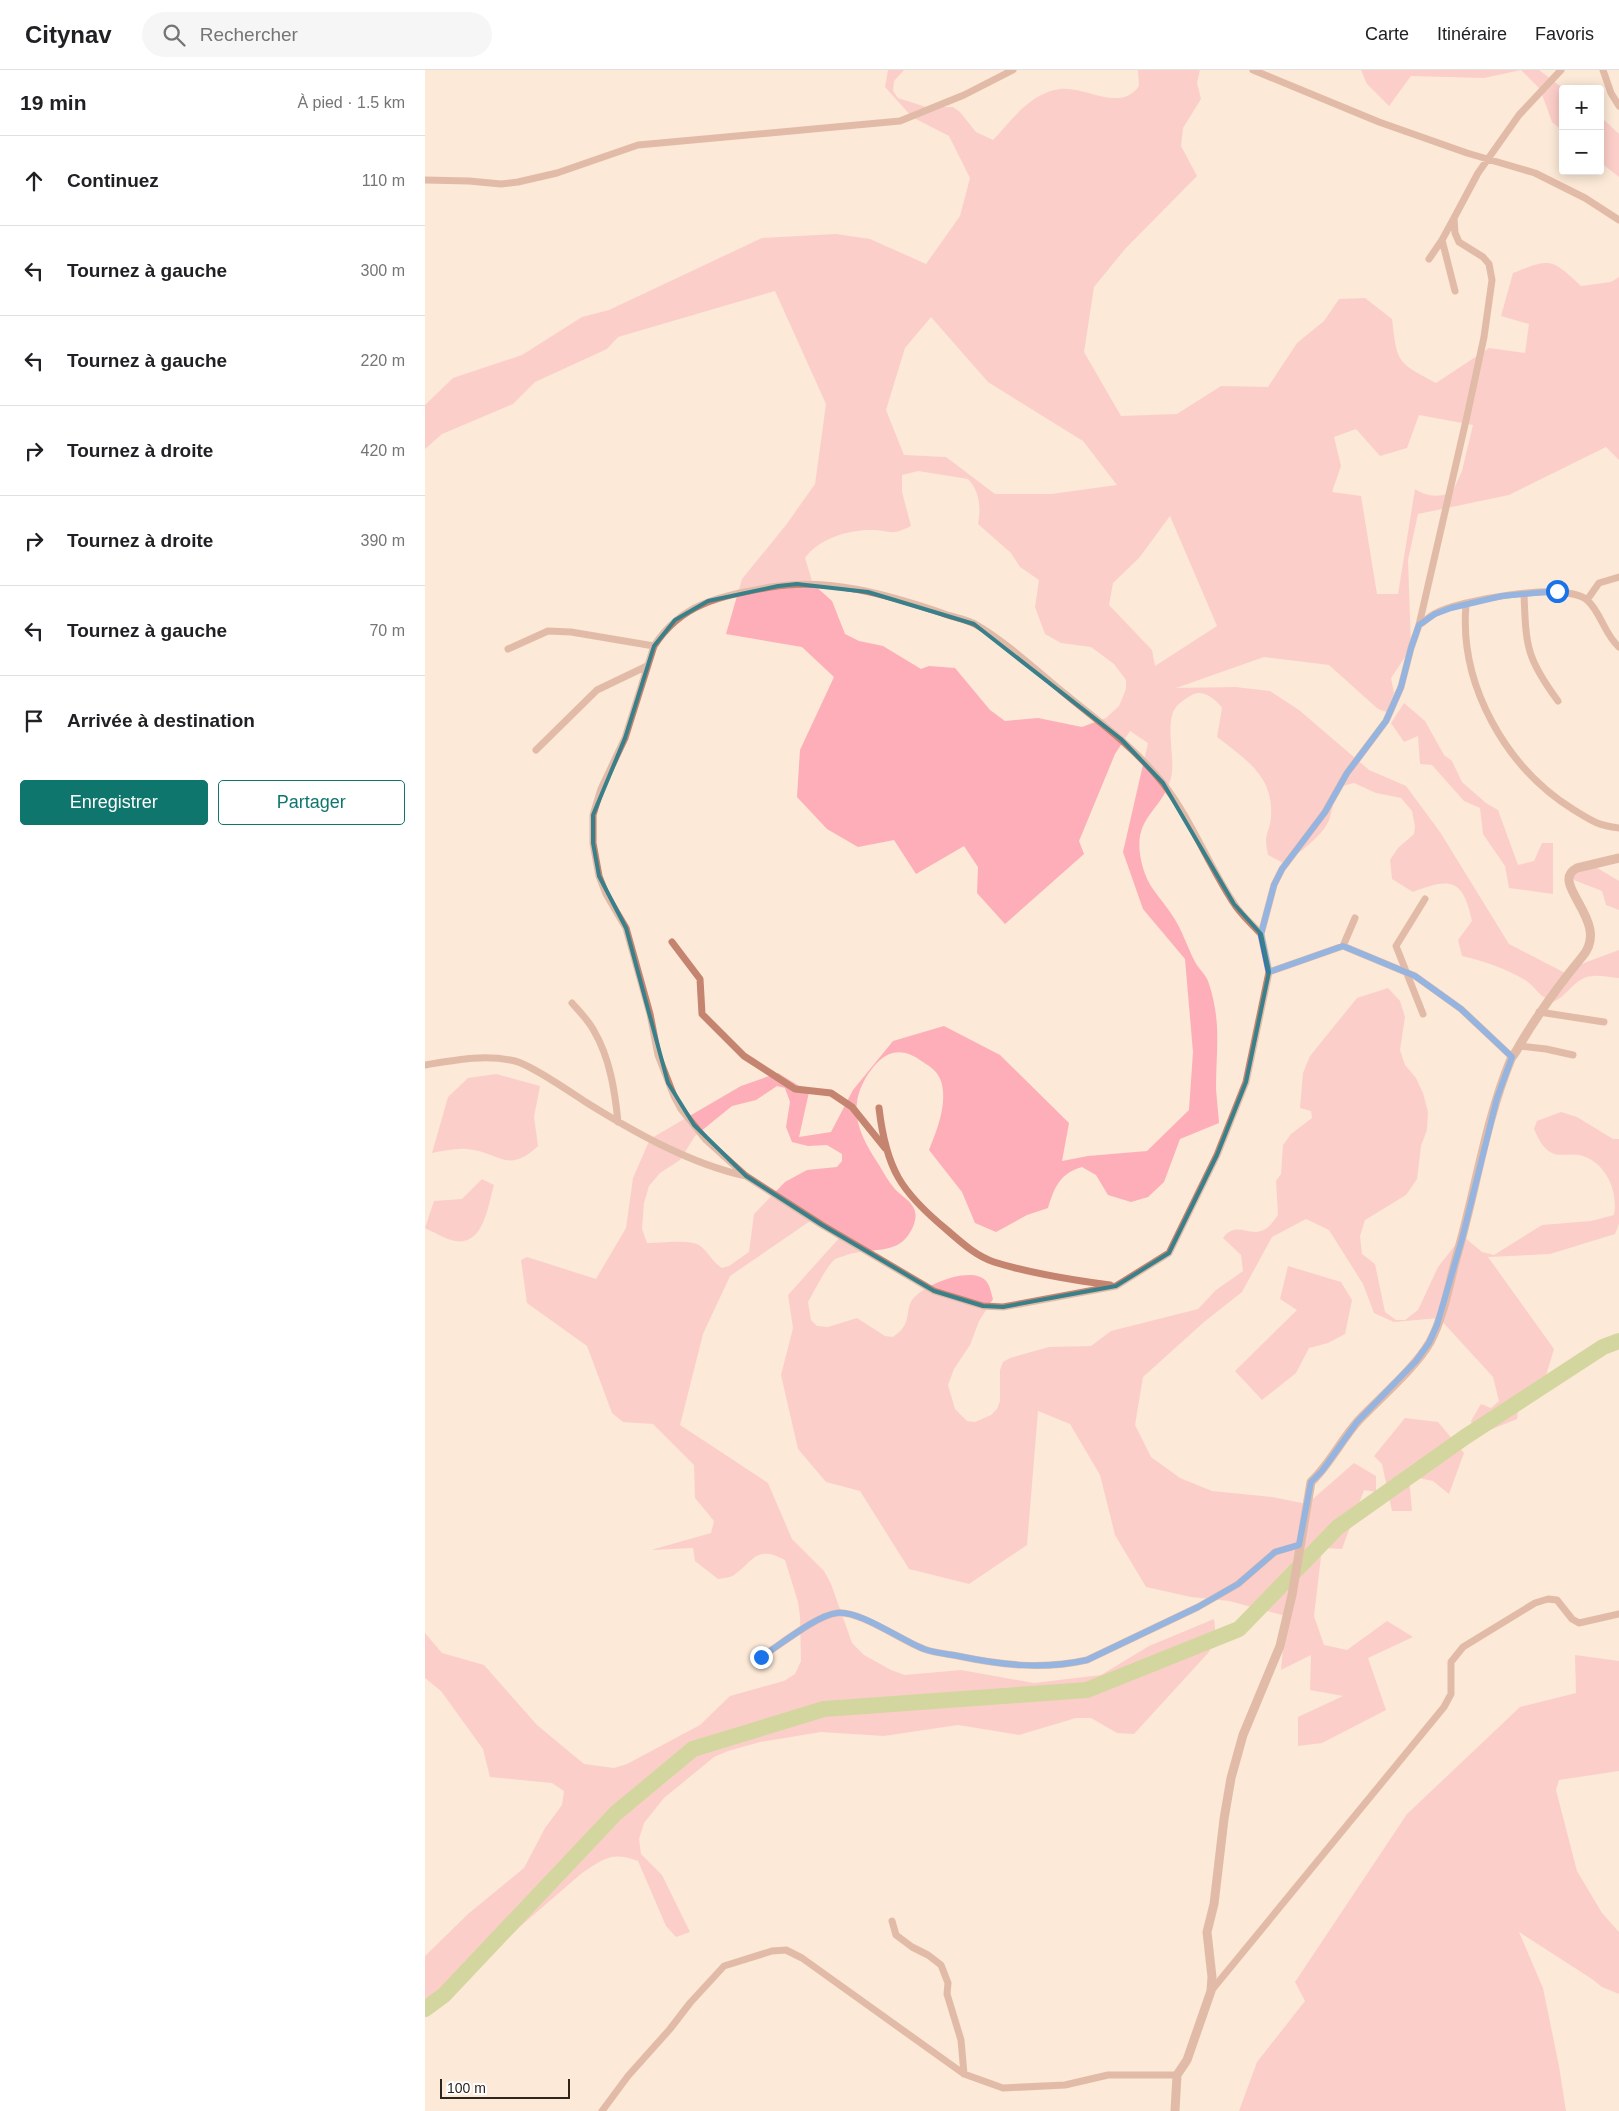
<!DOCTYPE html>
<html lang="fr">
<meta charset="utf-8">
<style>
body{margin:0;font-family:Helvetica,sans-serif;background:#f6f6f6;color:#202124}
.controls{position:absolute;right:15px;top:15px;display:grid;overflow:hidden;border-radius:5px;box-shadow:0 2px 12px #0003}
.controls button{width:45px;height:45px;display:grid;place-items:center;padding:0;border:0;border-bottom:1px solid #e0e0e0;background:#fff;color:#202124;font:25px sans-serif}
.scale{position:absolute;left:15px;bottom:12px;width:130px;box-sizing:border-box;padding-left:5px;border:2px solid #2e251c;border-top:0;font-size:14px;line-height:18px;white-space:nowrap;color:#2e251c;-webkit-text-stroke:4px #fff;paint-order:stroke}
.stop{position:absolute;width:15px;height:15px;margin:-11px;border:4px solid #1a73e8;border-radius:50%;background:#fff}
.stop.end{background:#1a73e8;border-color:#fff;box-shadow:0 1px 5px #0008}
.list{margin:0;padding:0;list-style:none}
h2{display:flex;justify-content:space-between;align-items:center;height:65px;margin:0;padding:0 20px;font-size:21px}
h2 small{font-size:16px;font-weight:400;color:#757577}
.list li{display:grid;grid-template-columns:32px 1fr auto;gap:15px;align-items:center;box-sizing:border-box;height:90px;padding:0 20px;border-top:1px solid #e0e0e0}
.list b{display:block;font-size:19px;white-space:nowrap}
.list em{font-size:16px;font-style:normal;color:#757577}
.actions{display:flex;gap:10px;padding:15px 20px}
.actions a{flex:1;padding:11px 0;border:1px solid #0f766e;border-radius:5px;text-align:center;font-size:18px;color:#0f766e}
.actions .main{background:#0f766e;color:#fff}
.icon{flex:none;width:28px;height:28px;fill:none;stroke:currentColor;stroke-width:2;stroke-linecap:round;stroke-linejoin:round}
.map{position:relative;flex:none;width:1194px;height:2041px;overflow:hidden}
header{display:flex;align-items:center;gap:30px;box-sizing:border-box;height:70px;padding:0 25px;background:#fff;border-bottom:1px solid #e0e0e0}
header strong{font-size:24px}
nav{display:flex;gap:28px;margin-inline-start:auto;font-size:18px}
.search{width:350px;height:45px;background:#f6f6f6;display:flex;align-items:center;gap:12px;box-sizing:border-box;padding:0 18px;border-radius:28px;color:#757577;font-size:19px}
main{display:flex}
aside{flex:1;background:#fff}
.map>svg:first-child{display:block}
</style>
<header>
<strong>Citynav</strong>
<div class="search"><svg class="icon" aria-label="search" viewBox="0 0 24 24"><circle cx="10" cy="10" r="6"/><path d="M15 15l6 6"/></svg>Rechercher</div>
<nav><a>Carte</a><a>Itinéraire</a><a>Favoris</a></nav>
</header>
<main>
<aside>
<h2>19 min<small>À pied · 1.5 km</small></h2>
<ul class="list">
<li><svg class="icon" aria-label="ahead" viewBox="0 0 24 24"><path d="M12 20V5M6 11l6-6 6 6"/></svg><div><b>Continuez</b></div><em>110 m</em></li>
<li><svg class="icon" aria-label="left" viewBox="0 0 24 24"><path d="M17 20v-9H6M10 6l-5 5 5 5"/></svg><div><b>Tournez à gauche</b></div><em>300 m</em></li>
<li><svg class="icon" aria-label="left" viewBox="0 0 24 24"><path d="M17 20v-9H6M10 6l-5 5 5 5"/></svg><div><b>Tournez à gauche</b></div><em>220 m</em></li>
<li><svg class="icon" aria-label="right" viewBox="0 0 24 24"><path d="M7 20v-9h11M14 6l5 5-5 5"/></svg><div><b>Tournez à droite</b></div><em>420 m</em></li>
<li><svg class="icon" aria-label="right" viewBox="0 0 24 24"><path d="M7 20v-9h11M14 6l5 5-5 5"/></svg><div><b>Tournez à droite</b></div><em>390 m</em></li>
<li><svg class="icon" aria-label="left" viewBox="0 0 24 24"><path d="M17 20v-9H6M10 6l-5 5 5 5"/></svg><div><b>Tournez à gauche</b></div><em>70 m</em></li>
<li><svg class="icon" aria-label="arrive" viewBox="0 0 24 24"><path d="M6 21V4h12l-3 4 3 4H6"/></svg><div><b>Arrivée à destination</b></div></li>
</ul>
<div class="actions"><a class="main">Enregistrer</a><a>Partager</a></div>
</aside>
<div class="map">
<svg width="1194" height="2041" viewBox="0 0 1194 2041">
<rect width="100%" height="100%" fill="#fce9d7"/>
<!-- green -->
<path fill="#fdaeb8" fill-rule="evenodd" d="M463 0H479L469 11 468 21 473 28 501 37H528L535 42 551 62 568 70C587 50 605 23 635 19 662 16 695 43 714 16L713 0H775L772 13 776 29 758 58 756 76 772 106 700 179 669 217 659 282 696 346 752 344 796 316 843 317 872 273 899 251 914 229 940 228 967 249C972 293 972 292 1011 313L1064 278 1100 283 1104 254 1076 246 1088 203C1126 188 1126 188 1156 216L1186 212 1194 207V390L1181 377 1084 425 993 444 983 490 986 578 966 608 969 623 962 642 953 639 904 595 839 587 751 618 810 617 845 621 874 640 944 700 981 716 1015 762 1084 874 1142 904 1159 893 1194 880V908C1183 907 1167 903 1157 909 1146 915 1140 927 1128 932 1115 928 1111 917 1100 910 1080 898 1059 891 1037 886L1033 870 1047 851C1038 809 1026 807 988 822L967 809 965 790 973 778 989 764 990 756 987 741 976 728 951 723 929 713 914 717C908 728 908 739 904 750 898 766 872 784 860 794L843 785C842 780 841 774 841 769 842 762 846 754 846 746 849 706 819 688 792 667L797 638C791 630 780 620 769 624 764 626 754 633 751 637 739 652 751 690 746 708 737 742 707 746 716 790 722 818 733 823 747 845 757 859 762 877 770 892 774 899 780 904 783 911 797 951 791 979 791 1019 792 1030 793 1042 794 1053L755 1069 739 1112 723 1127 706 1132 683 1125 671 1105 657 1097C635 1103 629 1118 623 1138L602 1145 571 1162 550 1153 537 1122 504 1080C512 1059 523 1034 516 1011 513 1002 506 997 498 992 471 972 454 985 439 1011 422 1043 437 1069 454 1095 459 1103 463 1111 469 1118 478 1129 496 1134 489 1154 476 1189 447 1175 419 1186 416 1187 411 1188 409 1190 401 1197 389 1222 383 1232L386 1250 392 1256 403 1257 432 1248 460 1266 468 1267C472 1264 477 1260 479 1256 484 1249 482 1237 487 1230 498 1215 547 1195 561 1211 565 1215 566 1223 568 1229L554 1251 545 1275 529 1299 523 1315 530 1339 542 1351 550 1352 566 1345 572 1339 575 1331V1300L578 1292 585 1288 624 1277 666 1276 686 1261 773 1239 791 1220 818 1201 816 1185 798 1168C812 1149 825 1170 842 1158 846 1155 850 1149 853 1145L851 1111 856 1104 858 1075 866 1064 887 1048 886 1041 875 1038 878 1003 885 986 932 928 963 918 975 931 980 947 975 980 980 995 991 1008 998 1023 1003 1042 1002 1060 996 1076 992 1109 981 1125 940 1150 935 1166 937 1184 950 1194 960 1242 971 1250H980L993 1240 1013 1197 1035 1169 1039 1167 1057 1182 1069 1185 1117 1155 1166 1151 1189 1145C1194 1120 1179 1090 1154 1085 1146 1083 1134 1087 1127 1083 1118 1079 1113 1068 1109 1059L1112 1051 1136 1042 1152 1047 1188 1069H1194V1154L1190 1164 1125 1184 1063 1187 1129 1279 1119 1312 1095 1323 1092 1349 1050 1366 1046 1351 1056 1334 1066 1338 1074 1331 1068 1307 1014 1248 969 1252 949 1243 938 1214 904 1160 881 1149 847 1167 817 1222 779 1252 718 1307 710 1355 726 1387 755 1408 787 1421 847 1427 882 1434 929 1393 951 1406V1422L939 1420 917 1479 897 1478 889 1546 899 1575 922 1580 962 1551 988 1567 943 1588 961 1640 897 1673 873 1676V1647L918 1626 885 1620 886 1585 856 1600 861 1546 804 1531 766 1527 721 1517 690 1465 675 1405 645 1354 613 1341 602 1475 544 1514 484 1499 435 1421 401 1412 373 1379 356 1305 368 1258 363 1225 416 1166 388 1149 305 1206 278 1264 255 1355 343 1413 367 1469 399 1501 406 1514 427 1573 439 1585 466 1600 480 1605 536 1600 609 1613 676 1605 724 1576 789 1549 791 1567 784 1582 709 1664 692 1663 666 1648H651L594 1665 533 1655 459 1666 396 1662 335 1672 303 1681 289 1687 239 1728 219 1753 214 1769 216 1784 237 1805 265 1862 251 1867 241 1856 213 1791C186 1781 179 1789 157 1803L0 1939V1886L43 1844 99 1798 120 1758 137 1735 139 1721 127 1713 65 1707 58 1679 16 1621 0 1608V1563L17 1583 59 1595 112 1655 159 1694 189 1698 202 1694 275 1655 305 1626 359 1611 370 1604 376 1591 375 1546 373 1532 360 1490C331 1475 330 1490 309 1505 305 1508 298 1508 293 1509L270 1491 268 1478 226 1480 286 1463 289 1451 270 1428 269 1395 228 1354 198 1352 187 1343 162 1276 102 1233 96 1190 102 1187 171 1209 201 1158 208 1108 225 1069 316 1016 353 1003 384 1022 374 1067 406 1062 428 1020 468 971 519 956 575 985 644 1053 637 1091 663 1086 722 1081 764 1040 768 982 760 889 718 839 698 782 723 673 705 661 690 684 654 771 659 784 580 854 552 823 553 797 539 776 491 804 469 770 433 777 402 759 372 727 375 680 409 607 377 577 301 564 317 509 361 455 390 414 401 334 350 221 193 267 182 279 110 312 88 334 17 364 0 379V335L28 308 97 285 157 247 184 240 337 168 411 164 445 169 501 194 535 146 545 108 524 66 487 47 460 17ZM506 247 563 312 658 371 692 415 626 424H570L521 387 479 385 461 340 480 278ZM994 345 1048 355 1037 401 1027 423C1012 427 1003 427 990 419L973 524H952L936 426 907 422 916 396 909 367 931 359 955 386 982 378ZM493 401 543 409C555 422 556 438 553 454L586 483 595 497 614 510 610 537 620 564 636 573 666 577 689 594 701 610V619L694 636 681 648 657 657 613 648 580 651 565 640 530 598 504 596 496 599 458 576 434 571 420 564 407 531 388 514 380 488C394 469 422 460 445 460 467 460 464 467 486 456L477 422V405ZM745 446 792 556 730 596 727 580 684 535 688 513 714 488ZM352 1016 360 1018 365 1032 361 1057 367 1072 383 1076 402 1075 417 1084V1091L412 1097 382 1100 360 1112 329 1144 324 1182 304 1196 297 1198C287 1192 283 1181 274 1175 264 1169 234 1173 222 1173L217 1159 219 1133 224 1116 235 1103 255 1090 270 1066 307 1036 331 1030Z
M936 0H1114L1139 19 1138 61 1127 52 1115 19 1096 0 1059 8 986 6 964 36 942 14Z
M1175 46 1194 64V107L1175 92Z
M979 633 1000 651 1019 685 1027 691 1037 712 1061 733 1073 740 1093 795 1109 791 1117 773H1128V824L1084 818 1080 796 1058 764 1055 738 1039 731 1007 695 995 694 993 666 979 672 966 653Z
M1169 796 1194 811V840L1181 835 1177 821 1149 810V801Z
M71 1004 115 1016 109 1047 113 1076C82 1105 75 1082 42 1079 31 1078 18 1081 7 1083L23 1027 43 1008Z
M57 1109 69 1115C63 1135 59 1176 30 1171 20 1169 9 1162 0 1158L9 1131 37 1129Z
M863 1196 916 1212 927 1230 920 1264 903 1273 884 1278 871 1303 837 1330 810 1301 872 1240 855 1229Z
M980 1348 1013 1352 1039 1383 1024 1424 1008 1411 984 1406 987 1441H967L957 1394 949 1386Z
M1150 1585 1194 1591V1701L1134 1710 1131 1720 1152 1801 1177 1843 1194 1862V1924L1177 1917 1167 1909 1094 1862 1118 1918 1134 1996 1141 2041H814L832 1992 880 1931 870 1912 982 1744 1095 1637 1151 1623Z"/>
<g fill="none" stroke-linecap="round" stroke-linejoin="round">
<!-- river -->
<path stroke="#a3bf5c" stroke-width="16" d="M0 1939 19 1925 191 1743 268 1679 399 1639 662 1620 814 1559 913 1457 1040 1367 1178 1277 1194 1271"/>
<!-- minor -->
<path stroke="#c48470" stroke-width="7" d="M828 0 954 52 1042 83 1110 103 1160 128 1194 150
M1178 0 1186 23 1194 36
M0 110 44 111 76 114 93 112 132 103 213 75 475 51 539 25 588 0
M1029 148 1017 170 1030 221
M1004 189 1017 170
M1099 524C1101 576 1101 588 1133 631
M1162 530 1174 513 1194 507
M1041 535C1034 615 1081 698 1149 740 1167 751 1172 755 1194 758
M994 555C999 552 1004 547 1009 544 1034 530 1139 511 1162 530 1176 542 1179 564 1194 577
M83 579 123 561 146 562 229 576
M111 680 172 620 222 596
M836 864C827 854 815 844 808 832 783 794 765 747 737 712 709 677 673 651 639 623 612 601 580 571 550 554 540 549 527 547 517 543 464 525 402 507 346 517 297 526 257 532 229 576L200 668 176 719 168 745V773L174 806 181 824 201 858 225 944 233 985 249 1026 256 1039 281 1070 321 1106 397 1155 509 1221 558 1236 578 1237 691 1216 744 1183 792 1085 821 1012 844 902 836 864 849 815 857 799 900 742 922 703 961 651 976 617 986 578 994 555 1042 346 1059 267 1067 210 1064 194 1058 187 1034 172 1030 163 1029 148 1053 103 1094 45 1136 0
M247 872 275 909 277 944 319 986 370 1019 406 1023 427 1037 460 1078
M918 876 930 848
M844 902 918 876 990 906 1036 939 1087 987
M147 933C155 942 164 951 169 961 185 988 190 1022 193 1052
M1114 942 1179 952
M998 944 971 876 1000 829
M1094 976 1121 979 1148 985
M0 995C30 990 60 984 90 991 106 995 144 1021 159 1031 207 1061 265 1094 321 1106
M454 1038C461 1099 476 1122 522 1160 537 1173 551 1186 569 1192 607 1204 647 1210 685 1215
M336 1587C355 1575 392 1545 412 1543 434 1540 477 1571 499 1579 510 1583 522 1584 533 1586 576 1595 618 1600 662 1590L773 1537 813 1514 850 1482 874 1475
M467 1851 471 1865 487 1877 503 1885 516 1895 523 1913 522 1924 536 1970 539 2004
M786 1921 1019 1637 1026 1624V1592L1038 1577 1110 1533 1123 1529 1132 1530 1147 1549 1154 1553 1194 1544
M177 2041 203 2006 245 1959 265 1933 299 1896 347 1881 361 1880 377 1888 539 2004 578 2018 640 2015 683 2005H752"/>
<!-- tertiary -->
<path stroke="#c48470" stroke-width="9" d="M750 2041 752 2005 762 1990 786 1921 787 1907 782 1862 789 1834 799 1749 806 1708 818 1665 855 1576 867 1525 886 1412C905 1394 916 1370 934 1350 955 1328 991 1297 1005 1272 1019 1246 1024 1214 1032 1185 1051 1120 1060 1052 1086 989 1088 985 1092 981 1094 976 1113 944 1133 916 1157 887 1188 852 1122 813 1152 798L1194 788"/>
</g>
<g fill="none" stroke-linecap="round" stroke-linejoin="round">
<!-- route -->
<path stroke="#1a73e8" stroke-width="6" d="M336 1587C355 1575 392 1545 412 1543 435 1540 477 1571 499 1579 510 1583 522 1584 533 1586 577 1595 618 1600 662 1590L773 1537 813 1514 850 1482 874 1475 886 1412 897 1401 932 1352 991 1291 1004 1273 1012 1255 1037 1169 1072 1028 1087 987 1036 939 990 906 918 876 844 902 836 864 849 815 857 799 900 742 922 703 961 651 976 617 986 578 994 555 1010 544 1026 538 1077 526 1132 521"/>
</g>
<!-- marked area -->
<path d="M0 0H1194V2041H0ZM372 514 443 522 549 554 696 669 738 713 809 834 836 864 844 902 821 1012 792 1085 744 1183 691 1216 578 1237 558 1236 509 1221 397 1155 321 1106 269 1055 243 1013 201 858 174 806 168 773V745L200 668 229 576 250 550 283 531 353 516Z" fill="#fce9d7" fill-opacity=".55" fill-rule="evenodd"/>
<path fill="none" stroke="#39808a" stroke-width="4" stroke-linejoin="round" d="M372 514 443 522 549 554 696 669 738 713 809 834 836 864 844 902 821 1012 792 1085 744 1183 691 1216 578 1237 558 1236 509 1221 397 1155 321 1106 269 1055 243 1013 201 858 174 806 168 773V745L200 668 229 576 250 550 283 531 353 516Z"/>
</svg>
<div class="controls">
<button>+</button>
<button>−</button>
</div>
<div class="scale">100 m</div>
<div class="stop" style="left:1132px;top:521px"></div>
<div class="stop end" style="left:336px;top:1587px"></div>
</div>
</main>
